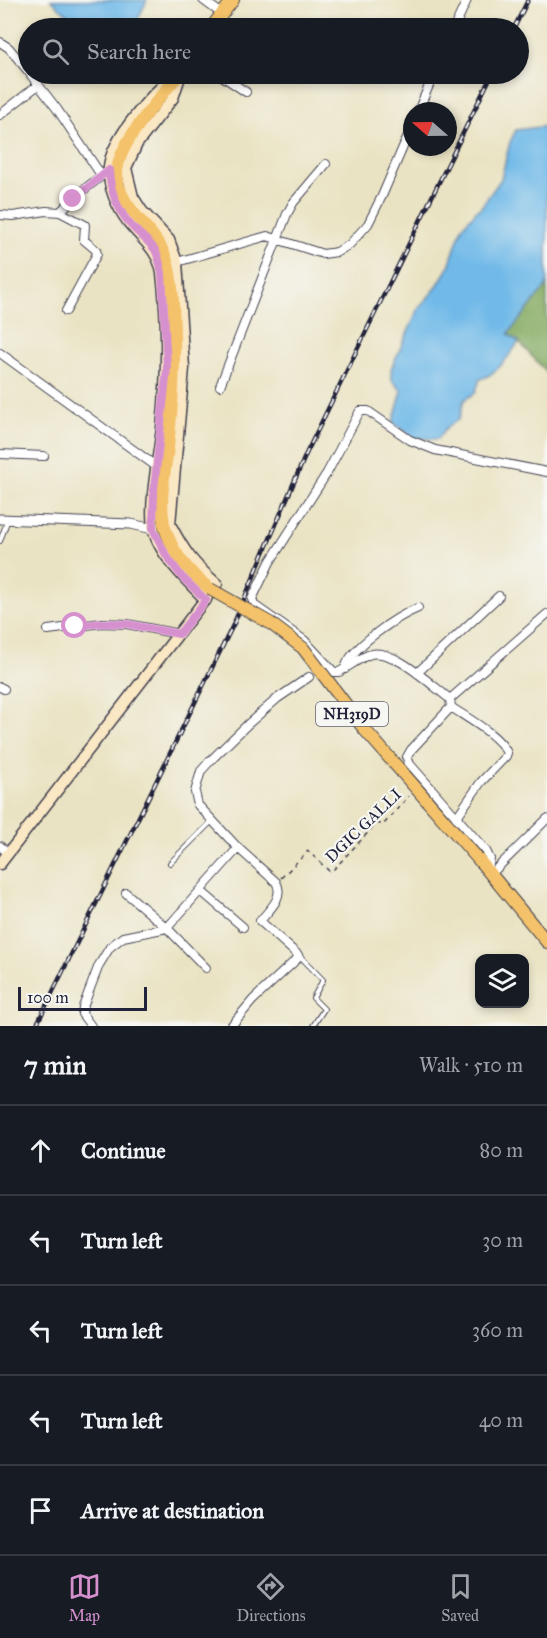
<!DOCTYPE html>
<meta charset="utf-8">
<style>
body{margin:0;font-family:"IM FELL Great Primer",serif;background:#20242c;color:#f1f3f6}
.controls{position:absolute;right:18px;bottom:18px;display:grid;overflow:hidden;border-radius:12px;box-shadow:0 3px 9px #0003}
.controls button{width:54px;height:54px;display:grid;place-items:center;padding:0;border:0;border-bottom:2px solid #363941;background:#171b24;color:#f1f3f6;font:30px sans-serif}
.compass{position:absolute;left:403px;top:102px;width:54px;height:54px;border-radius:50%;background:#171b24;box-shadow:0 3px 9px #0003;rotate:290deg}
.scale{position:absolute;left:18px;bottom:15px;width:129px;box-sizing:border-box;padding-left:6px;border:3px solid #22223b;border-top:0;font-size:16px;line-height:21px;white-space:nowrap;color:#22223b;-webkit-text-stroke:4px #f6f6f2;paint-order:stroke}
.stop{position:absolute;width:18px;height:18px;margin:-14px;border:4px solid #d690ce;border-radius:50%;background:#fff}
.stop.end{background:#d690ce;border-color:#fff;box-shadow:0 2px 6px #0008}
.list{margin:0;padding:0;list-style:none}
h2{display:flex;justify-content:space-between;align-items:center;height:78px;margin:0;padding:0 24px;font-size:26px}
h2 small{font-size:20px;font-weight:400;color:#9ea1a6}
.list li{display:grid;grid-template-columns:39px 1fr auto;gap:18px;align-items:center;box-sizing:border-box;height:90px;padding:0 24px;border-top:2px solid #363941}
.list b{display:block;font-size:22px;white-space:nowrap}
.list em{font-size:20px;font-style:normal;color:#9ea1a6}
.icon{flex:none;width:33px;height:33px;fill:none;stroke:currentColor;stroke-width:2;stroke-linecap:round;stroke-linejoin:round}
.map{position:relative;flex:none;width:547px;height:1026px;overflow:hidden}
.search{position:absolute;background:#171b24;box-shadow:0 3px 9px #0003;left:18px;right:18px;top:18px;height:66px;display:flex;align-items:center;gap:15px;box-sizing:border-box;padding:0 21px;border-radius:33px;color:#9ea1a6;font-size:22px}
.sheet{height:528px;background:#171b24}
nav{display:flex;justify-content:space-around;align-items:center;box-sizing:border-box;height:84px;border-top:2px solid #363941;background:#171b24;font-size:16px;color:#9ea1a6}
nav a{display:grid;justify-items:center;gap:3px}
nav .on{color:#d690ce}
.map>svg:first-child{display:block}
</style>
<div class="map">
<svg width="547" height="1026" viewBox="0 0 547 1026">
<rect width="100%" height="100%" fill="#f6f6f2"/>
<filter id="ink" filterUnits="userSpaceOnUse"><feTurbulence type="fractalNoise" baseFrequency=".0167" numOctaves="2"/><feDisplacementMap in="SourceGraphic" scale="12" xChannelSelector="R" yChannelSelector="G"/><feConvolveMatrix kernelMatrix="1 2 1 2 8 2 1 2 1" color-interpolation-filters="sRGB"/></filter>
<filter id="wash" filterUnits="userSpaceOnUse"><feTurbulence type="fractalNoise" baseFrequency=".008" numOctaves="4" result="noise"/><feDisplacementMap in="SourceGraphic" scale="24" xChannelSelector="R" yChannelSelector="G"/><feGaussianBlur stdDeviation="1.35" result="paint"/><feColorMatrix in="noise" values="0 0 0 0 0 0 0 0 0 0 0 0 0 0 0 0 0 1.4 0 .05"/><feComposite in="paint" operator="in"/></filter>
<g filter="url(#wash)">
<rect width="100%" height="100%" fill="#eae3c3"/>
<!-- forest -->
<path fill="#83aa60" stroke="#52664e" stroke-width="1.5" d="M547 285V373L519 342 508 334Z"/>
<!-- water -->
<path fill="#70b9e8" stroke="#496e92" stroke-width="1.5" d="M51 0H147L134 28H76L75 21Z
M547 126V285L508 334 519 342C509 355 497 375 480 379L475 393 464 400 459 419 446 428 438 439 415 438 393 423 402 391 392 380 391 369 419 308 436 288 449 266 462 227 477 210H479L501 179 510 142 516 130Z"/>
</g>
<g filter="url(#ink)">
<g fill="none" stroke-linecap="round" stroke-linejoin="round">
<defs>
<path id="service" d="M0 541 8 519
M170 863 212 821
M299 955 323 980 313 998 324 1009 313 1026"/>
<path id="minor" d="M203 0 222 14
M454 28 467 0
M0 42 9 48 28 71
M30 74 57 109 101 175
M219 74 246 92
M418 111 434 74
M0 115 38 85
M60 212 85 225 84 240 96 250 97 254 66 311
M0 215 13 216 46 211 60 212 77 195 109 170
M177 262 267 236 323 254 337 252 350 244 368 224 382 196 412 126
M0 353 157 467
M220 386 287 214 293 203 326 164
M0 454 44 456
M547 472 435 450 410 440 368 411H360L327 473 270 562 252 599 254 605 304 640 334 672H339C348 667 358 659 368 655 391 645 432 686 450 699L547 614
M48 630 102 623 127 624 179 634
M345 669C349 648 398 616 418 608
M417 673 499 596
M0 687 4 689
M450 699 451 707 411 750 407 757 408 762 486 851 490 859 488 870
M451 707C467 718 499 735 507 753L506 756 481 782 456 818
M0 846 8 853
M491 874 547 819
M201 891 243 927
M126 893 167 928 206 968
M91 1026 82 1014 83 1007 99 965 110 947 123 937 167 928 238 848
M231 1026 253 1000 298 958V955L260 921C269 910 285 897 276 882L238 848 198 805 195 792 201 771 210 761 248 724 278 698 309 677"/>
<path id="tertiary" d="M0 519 131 524 153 529"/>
<path id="secondary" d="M174 76C153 92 111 139 109 167 107 185 117 207 128 222 142 240 158 249 162 273 168 324 167 377 162 428 159 455 149 501 153 527 157 553 188 582 206 600
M0 864 217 584C193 564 184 551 170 524L184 368 177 262 169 240 142 211 133 197 126 168 137 144 173 98 181 74"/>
<path id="trunk" d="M211 28 233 0
M179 74C161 97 118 143 117 172 117 207 151 225 164 253 174 275 173 310 174 334 175 372 172 409 168 447 165 472 159 499 164 524 171 552 188 572 210 589
M479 860 547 942"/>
</defs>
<!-- service casing -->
<use href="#service" stroke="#403f4f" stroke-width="6"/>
<!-- minor casing -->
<use href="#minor" stroke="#403f4f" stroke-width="10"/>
<!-- tertiary casing -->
<use href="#tertiary" stroke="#403f4f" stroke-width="11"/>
<!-- secondary casing -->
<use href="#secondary" stroke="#403f4f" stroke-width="13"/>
<!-- trunk casing -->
<use href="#trunk" stroke="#403f4f" stroke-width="14"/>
<!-- path -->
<path stroke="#403f4f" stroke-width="1.5" stroke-dasharray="4.5 4.5" stroke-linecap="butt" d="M281 878 308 851 329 871 333 870 377 823 383 825 409 796"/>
<!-- service -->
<use href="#service" stroke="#fff" stroke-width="4"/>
<!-- minor -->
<use href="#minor" stroke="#fff" stroke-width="8"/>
<!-- tertiary -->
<use href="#tertiary" stroke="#fff" stroke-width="9"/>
<!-- secondary -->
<use href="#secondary" stroke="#fae7c3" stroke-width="10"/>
<!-- trunk -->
<use href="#trunk" stroke="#f3c26a" stroke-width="12"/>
<defs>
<path id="rail" d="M514 28 528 0
M36 1026 234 623 306 454 492 74"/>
</defs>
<!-- rail casing -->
<use href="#rail" stroke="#22223b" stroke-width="4.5"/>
<!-- rail -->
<use href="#rail" stroke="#f6f6f2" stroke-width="2" stroke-dasharray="7" stroke-linecap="butt"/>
<defs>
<path id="trunk-bridge" d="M210 589 270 623 303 648 365 730 479 860"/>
</defs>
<!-- trunk-bridge casing -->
<use href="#trunk-bridge" stroke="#403f4f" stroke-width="14" stroke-linecap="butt"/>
<!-- trunk-bridge -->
<use href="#trunk-bridge" stroke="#f3c26a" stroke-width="12"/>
</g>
</g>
<g fill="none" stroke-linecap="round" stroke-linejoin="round" filter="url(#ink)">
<!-- route -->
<path stroke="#d690ce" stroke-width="8" d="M73 199 109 170C110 189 117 208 129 223 136 232 148 240 155 250 159 257 160 265 162 273L167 368 154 490 153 529 166 555 182 577 206 600 179 634 127 624 102 623 75 626"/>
</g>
<g text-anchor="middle" stroke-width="4.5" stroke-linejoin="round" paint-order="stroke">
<!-- shield labels -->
<rect fill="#f6f6f2" stroke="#626272" stroke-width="1.5" x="316" y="702" width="72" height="24" rx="4.5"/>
<g font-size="15" font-weight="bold" fill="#22223b">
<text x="352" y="719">NH319D</text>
</g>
<!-- street labels -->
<g font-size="16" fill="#22223b" stroke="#f6f6f2">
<text transform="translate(363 825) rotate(-44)" y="6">DGIC GALLI</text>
</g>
</g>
</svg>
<div class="controls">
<button><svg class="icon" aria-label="layers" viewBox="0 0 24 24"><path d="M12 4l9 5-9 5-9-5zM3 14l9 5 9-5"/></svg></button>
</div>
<svg class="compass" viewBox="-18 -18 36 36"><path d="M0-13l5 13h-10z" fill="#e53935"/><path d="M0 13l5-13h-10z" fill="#9ea1a6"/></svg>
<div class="scale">100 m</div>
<div class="stop" style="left:75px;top:626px"></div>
<div class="stop end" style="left:73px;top:199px"></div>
<div class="search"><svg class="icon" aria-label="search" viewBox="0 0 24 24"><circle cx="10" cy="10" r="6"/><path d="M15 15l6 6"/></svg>Search here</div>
</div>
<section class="sheet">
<h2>7 min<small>Walk · 510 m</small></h2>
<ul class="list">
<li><svg class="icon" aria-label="ahead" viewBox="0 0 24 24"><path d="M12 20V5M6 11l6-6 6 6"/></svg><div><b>Continue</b></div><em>80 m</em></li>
<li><svg class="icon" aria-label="left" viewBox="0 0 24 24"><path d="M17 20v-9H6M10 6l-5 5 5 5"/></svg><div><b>Turn left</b></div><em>30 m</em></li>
<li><svg class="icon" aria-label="left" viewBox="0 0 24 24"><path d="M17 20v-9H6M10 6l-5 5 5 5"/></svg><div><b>Turn left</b></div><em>360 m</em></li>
<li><svg class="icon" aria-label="left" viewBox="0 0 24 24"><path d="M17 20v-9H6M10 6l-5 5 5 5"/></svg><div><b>Turn left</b></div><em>40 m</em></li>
<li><svg class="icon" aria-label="arrive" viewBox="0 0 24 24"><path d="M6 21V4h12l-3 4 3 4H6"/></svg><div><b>Arrive at destination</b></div></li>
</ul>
</section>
<nav>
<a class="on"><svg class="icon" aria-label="map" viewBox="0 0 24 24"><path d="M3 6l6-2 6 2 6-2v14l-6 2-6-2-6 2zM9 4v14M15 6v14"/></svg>Map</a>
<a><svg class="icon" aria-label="directions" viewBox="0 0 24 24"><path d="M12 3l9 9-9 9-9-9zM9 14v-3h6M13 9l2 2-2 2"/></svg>Directions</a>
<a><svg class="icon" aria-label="saved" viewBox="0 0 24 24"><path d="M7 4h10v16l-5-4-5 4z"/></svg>Saved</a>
</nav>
